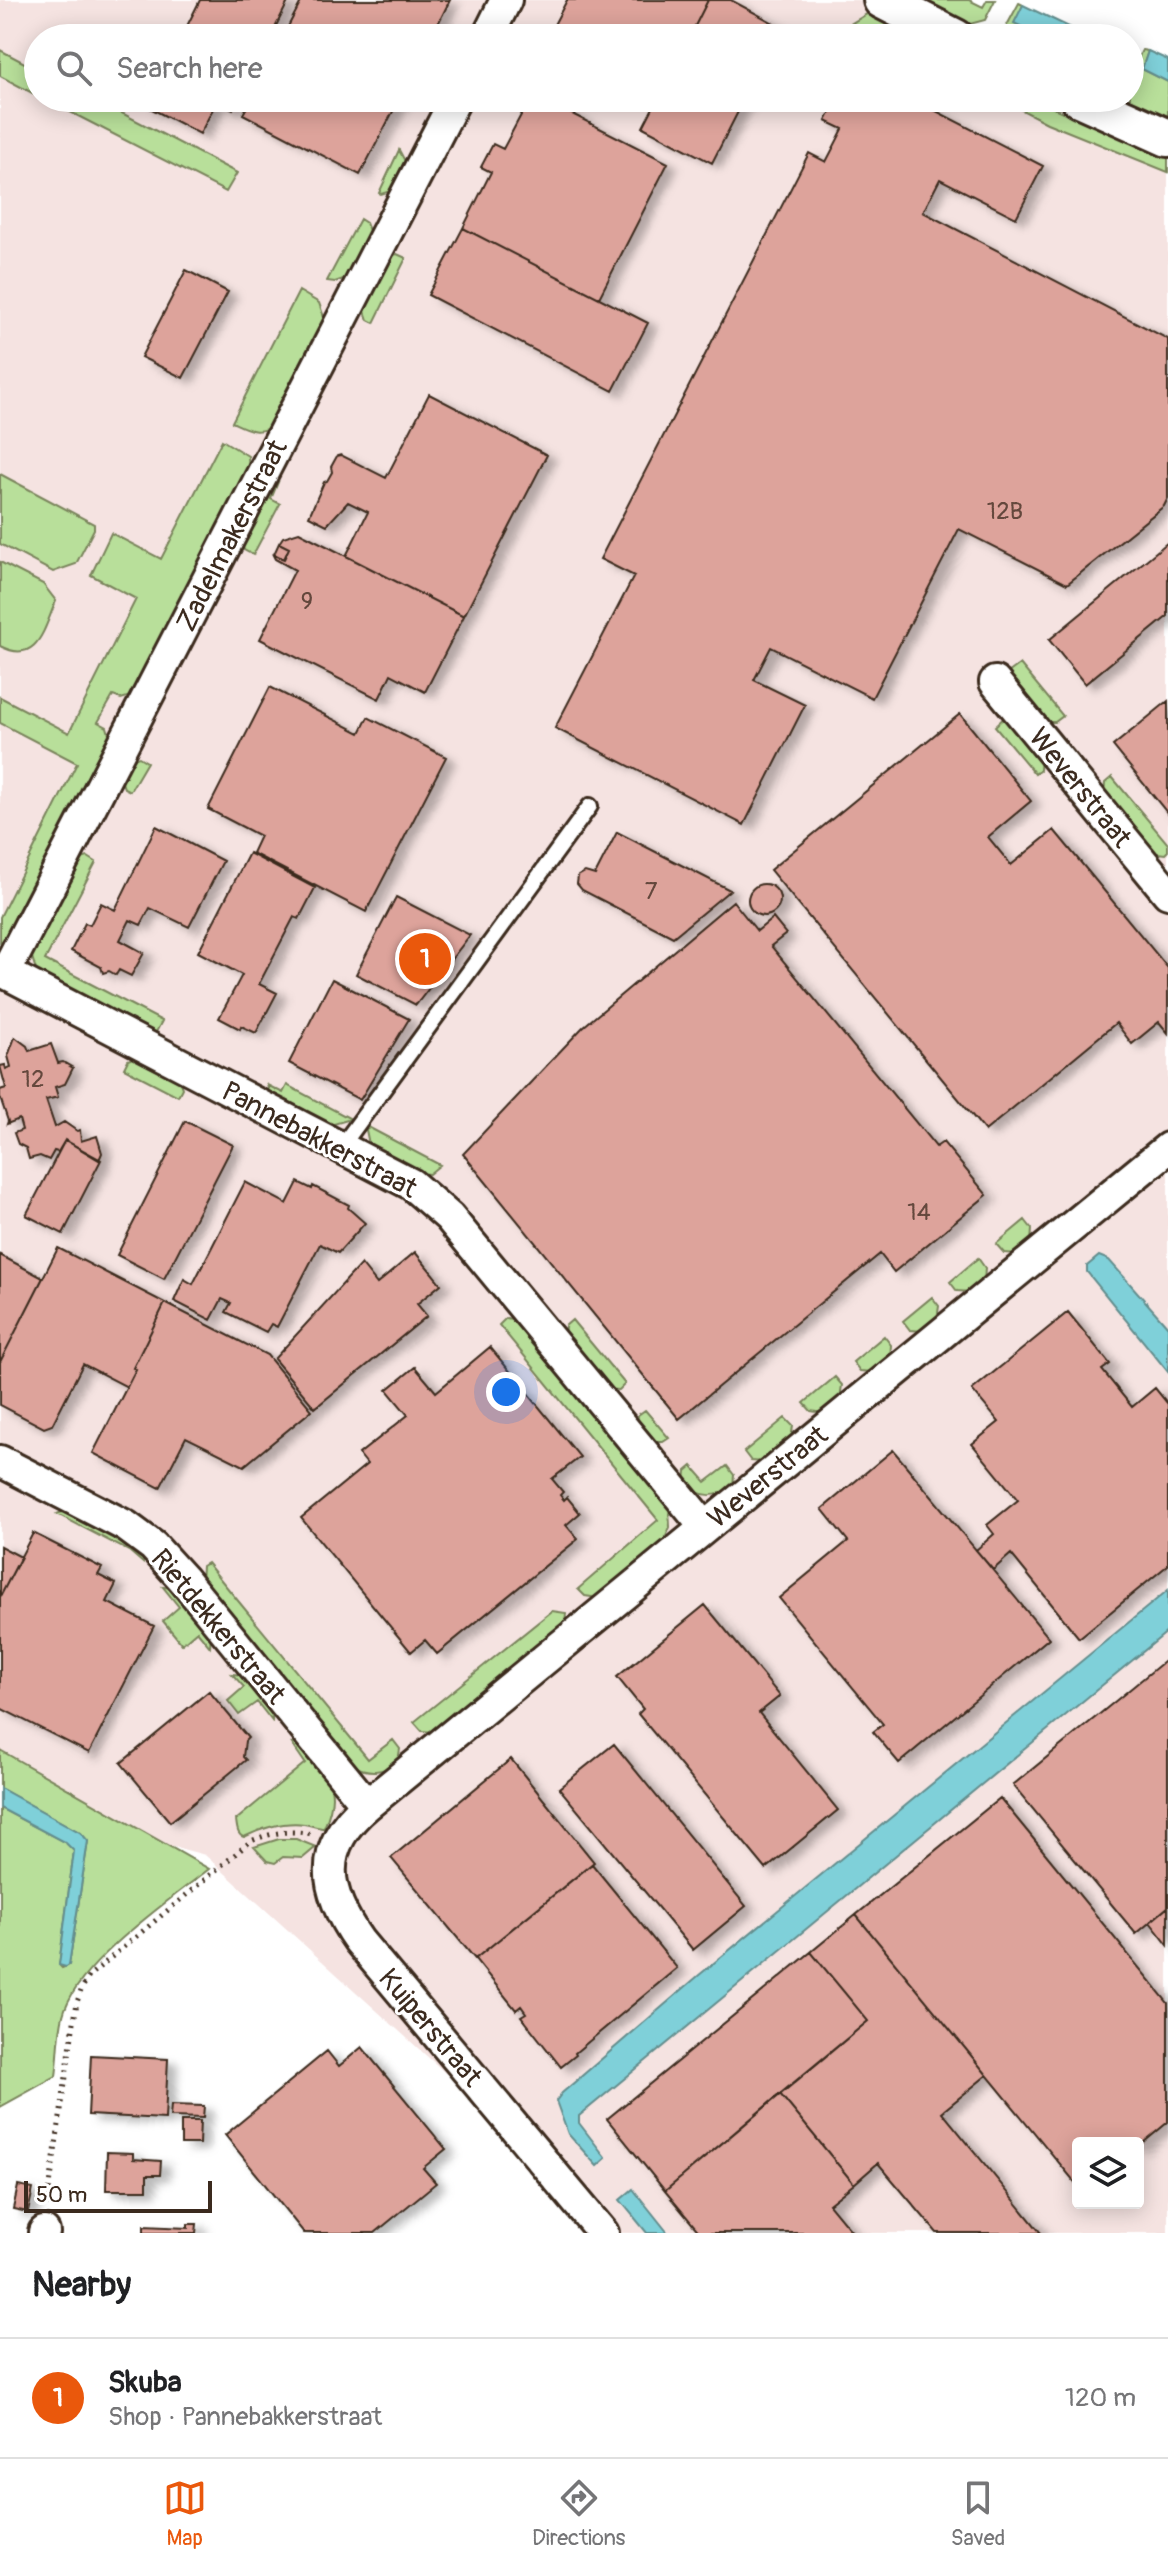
<!DOCTYPE html>
<meta charset="utf-8">
<style>
body{margin:0;font-family:Pangolin,sans-serif;background:#f2f2f2;color:#202124}
.controls{position:absolute;right:24px;bottom:24px;display:grid;overflow:hidden;border-radius:8px;box-shadow:0 4px 20px #0003}
.controls button{width:72px;height:72px;display:grid;place-items:center;padding:0;border:0;border-bottom:2px solid #e0e0e0;background:#fff;color:#202124;font:40px sans-serif}
.scale{position:absolute;left:24px;bottom:20px;width:188px;box-sizing:border-box;padding-left:8px;border:4px solid #3b2a1e;border-top:0;font-size:22px;line-height:28px;white-space:nowrap;color:#3b2a1e;-webkit-text-stroke:6px #fff;paint-order:stroke}
.you{position:absolute;left:506px;top:1392px;width:28px;height:28px;margin:-20px;border:6px solid #fff;border-radius:50%;background:#1a73e8;box-shadow:0 0 0 12px #1a73e833}
.badge{display:grid;place-items:center;width:52px;height:52px;border-radius:50%;background:#ea580c;color:#fff;font-size:26px;font-weight:700}
.pin{position:absolute;translate:-50% -50%;border:4px solid #fff;box-shadow:0 2px 8px #0006}
.list{margin:0;padding:0;list-style:none}
h2{display:flex;justify-content:space-between;align-items:center;height:104px;margin:0;padding:0 32px;font-size:34px}
h2 small{font-size:26px;font-weight:400;color:#757577}
.list li{display:grid;grid-template-columns:52px 1fr auto;gap:24px;align-items:center;box-sizing:border-box;height:120px;padding:0 32px;border-top:2px solid #e0e0e0}
.list b{display:block;font-size:30px;white-space:nowrap}
.list p{margin:0;font-size:26px;white-space:nowrap;color:#757577}
.list em{font-size:26px;font-style:normal;color:#757577}
.icon{flex:none;width:44px;height:44px;fill:none;stroke:currentColor;stroke-width:2;stroke-linecap:round;stroke-linejoin:round}
.map{position:relative;flex:none;width:1168px;height:2233px;overflow:hidden}
.search{position:absolute;background:#fff;box-shadow:0 4px 20px #0003;left:24px;right:24px;top:24px;height:88px;display:flex;align-items:center;gap:20px;box-sizing:border-box;padding:0 28px;border-radius:44px;color:#757577;font-size:30px}
.sheet{height:224px;background:#fff}
nav{display:flex;justify-content:space-around;align-items:center;box-sizing:border-box;height:112px;border-top:2px solid #e0e0e0;background:#fff;font-size:22px;color:#757577}
nav a{display:grid;justify-items:center;gap:4px}
nav .on{color:#ea580c}
.map>svg:first-child{display:block}
</style>
<div class="map">
<svg width="1168" height="2233" viewBox="0 0 1168 2233">
<defs>
<filter id="shadow"><feDropShadow dx="9" dy="5" stdDeviation="4" flood-color="#0004"/></filter>
</defs>
<rect width="100%" height="100%" fill="#fff"/>
<filter id="ink" filterUnits="userSpaceOnUse"><feTurbulence type="fractalNoise" baseFrequency=".0125" numOctaves="2"/><feDisplacementMap in="SourceGraphic" scale="16" xChannelSelector="R" yChannelSelector="G"/><feConvolveMatrix kernelMatrix="1 2 1 2 8 2 1 2 1" color-interpolation-filters="sRGB"/></filter>
<g filter="url(#ink)">
<!-- built -->
<path fill="#f5e3e1" fill-rule="evenodd" d="M0 0H899L975 38H38V98H1081L1168 152V2233H622L205 1855 0 1800ZM1078 2143H1138V2203H1078Z"/>
<!-- green -->
<path fill="#b8df9a" stroke="#7a845c" stroke-width="2" d="M924 0H969L983 7 987 0H995L985 20 970 24Z
M1019 3 1023 5 1015 23 1045 38H1008L1005 29Z
M867 14 914 38H882L852 23Z
M0 50 38 70V96L0 76Z
M1142 50 1148 51 1142 69 1168 82V117L1126 101 1125 98H1130V74Z
M43 98H93L237 173 226 192Z
M999 98H1031L1168 158V172L1047 123Z
M399 150 407 165 394 190 381 194 379 193Z
M360 219 366 223 371 236 349 277 335 282 327 281Z
M397 254 406 258 374 323 368 320 362 302 385 258Z
M299 291 319 303 326 323 273 425C258 436 247 429 232 422Z
M222 440 248 456 249 472 134 695 121 699 113 696 98 722 107 727 111 740 10 935 0 942V917L77 763 0 723V697L69 733 136 599 91 575 111 533 161 559Z
M0 474 94 524V529L76 564 53 572 0 544Z
M278 482 271 499 280 504 253 555 244 550 240 538 268 485Z
M0 562 43 584 56 601C44 628 38 666 0 646Z
M1020 664 1063 716 1055 722H1042L1004 676Z
M1006 716 1041 756 1040 770 1035 774 995 726Z
M139 757 147 762 130 791 124 788 119 774 126 761Z
M1112 777 1168 844V851L1165 854 1150 852 1104 797 1105 783Z
M88 857 96 862 45 960 162 1021 154 1036 41 977 36 970 31 954 75 861Z
M139 1055 177 1075 182 1088 178 1096 124 1068 128 1060Z
M267 1085 283 1093 287 1085 351 1119 327 1126 271 1097Z
M368 1127 440 1165 429 1174 414 1172 370 1149 366 1130Z
M1025 1220 1032 1229 1031 1243 1017 1254 1004 1253 996 1244Z
M978 1258 985 1268 984 1282 971 1292 957 1291 950 1282Z
M932 1297 939 1306 937 1320 924 1331 910 1330 903 1321Z
M506 1318 518 1320 669 1507 670 1527 663 1544 598 1598 585 1596 578 1589 658 1520 499 1325Z
M572 1320 625 1384 619 1390 605 1389 564 1338 565 1326Z
M884 1336 891 1345 890 1358 873 1372 860 1371 853 1362Z
M835 1377 842 1385 840 1399 824 1413 811 1411 804 1403Z
M645 1410 669 1438 663 1442H649L637 1428 638 1415Z
M785 1418 793 1426 791 1440 764 1462 751 1461 744 1452Z
M692 1466 706 1482 727 1466 734 1475 733 1487C717 1498 700 1498 685 1484L686 1471Z
M70 1509 143 1553V1563L129 1551 57 1514Z
M207 1563 368 1759 393 1740 400 1749 398 1762C382 1773 369 1774 352 1765L201 1581 202 1566Z
M163 1587 175 1588 211 1633 210 1647 197 1631 182 1644 163 1621 179 1607Z
M552 1611 566 1613 565 1624 434 1732 422 1731 414 1722Z
M232 1674 246 1675 273 1708 272 1721 257 1702 239 1715 228 1701 244 1687Z
M292 1744 302 1745C328 1779 342 1785 324 1828 318 1828 311 1825 304 1824 283 1821 263 1828 244 1837 237 1835 237 1827 236 1820L305 1763Z
M0 1750 209 1869C167 1902 83 1960 65 2009 58 2027 59 2057 56 2076L0 2107V1808L66 1843 74 1851 59 1965 62 1968 69 1965 88 1841 81 1833 0 1788Z
M279 1839H296L316 1847 303 1858 283 1857 275 1863 267 1861 254 1847Z"/>
<!-- water -->
<path fill="#7fd0d9" stroke="#648e8e" stroke-width="2" d="M1023 5 1071 28 1090 33 1092 38H1045L1014 23Z
M1148 51 1168 60V82L1142 69Z
M1099 1256 1109 1260 1168 1327V1372L1087 1272V1266Z
M1168 1590V1631L579 2116V2123L606 2158 597 2166 568 2134 556 2101 562 2093 698 1976Z
M0 1788 81 1833 88 1841 69 1965 66 1967 59 1965 74 1851 66 1843 0 1808Z
M633 2189 668 2233H647L620 2200Z"/>
<!-- building -->
<path fill="#dda39b" stroke="#3b2a1e" stroke-width="2" filter="url(#shadow)" d="M200 0H289L270 38H181Z
M302 0H450L431 38H282Z
M567 0H708L689 38H625L616 33 613 38H547Z
M708 0H731L781 27 776 38H689Z
M150 98H239L233 109 217 101 200 134 146 106Z
M252 98H400L360 175 243 114Z
M530 98H541L668 163 599 298 463 228 491 172 481 167 493 144 503 149Z
M658 98H745L712 163 643 127Z
M838 98H911L1043 166 1016 218 940 179 923 212 1168 339V498L1164 506 1067 584 959 529 872 698 771 647 754 680 805 705 744 825 555 728 634 576 600 559 809 153 826 162 843 129 826 121Z
M463 228 648 323 613 391 428 295Z
M186 270 228 292 183 378 141 357Z
M429 394 547 455 464 616 346 556 368 512 348 502 327 525 309 516 324 482 327 481 332 472 331 467 337 456 341 455 386 478Z
M299 532 464 616 425 692 391 674 379 699 260 639 295 570 275 559 273 555 284 559 289 548 279 543 283 537Z
M1168 542V616L1085 684 1049 640Z
M279 543 289 548 284 559 274 554Z
M270 687 360 733 368 717 446 757 366 912 252 853 260 836 208 809Z
M1168 701V814L1113 746Z
M960 714 1031 801 988 837 1011 865 1054 830 1168 968V1033L1159 1022 1132 1044 1116 1023 985 1131 770 870Z
M156 826 223 861 189 927 150 908 141 925 130 920 120 940 144 953 131 976 119 970 116 975 109 971 103 973 101 967 71 951 85 923 90 925 101 903 115 910Z
M617 832 730 890 673 937 582 890 577 884 578 876 585 872 595 875Z
M249 853 315 888 299 919 294 917 259 984 277 993 256 1033 241 1026 240 1029 219 1018 242 975 198 952Z
M748 900a16 16 0 1 1 32 0a16 16 0 1 1-32 0Z
M396 897 470 935 416 1005 356 974Z
M733 901 757 931 773 918 786 934 771 946 936 1147 943 1142 987 1195 894 1272 880 1254 679 1419 463 1154 583 1027Z
M332 979 409 1019 360 1100 289 1063Z
M15 1037 27 1046 29 1051 51 1044 58 1063 63 1062 73 1068 65 1084 55 1087 58 1097 46 1100 55 1127 64 1122 77 1131 80 1130 81 1141 97 1136 102 1153 99 1160 65 1140 58 1152 54 1151 49 1160 40 1156 29 1159 26 1148 18 1144 14 1133 22 1130 19 1119 7 1124 8 1121 0 1097V1090L6 1088 0 1066 5 1065 6 1069 11 1067 8 1056Z
M185 1121 233 1145 164 1279 117 1255Z
M65 1140 101 1160 63 1234 26 1215Z
M245 1182 287 1204 298 1182 312 1189 313 1186 349 1205 348 1208 365 1223 338 1253 320 1244 277 1327 271 1324 266 1332 226 1312 231 1303 222 1299 211 1320 174 1301 184 1279 193 1284Z
M58 1248 165 1303 133 1368 136 1369 127 1387 83 1364 52 1425 44 1428 0 1405V1362Z
M415 1252 441 1284 417 1304 427 1316 315 1408 274 1359 361 1264 377 1284Z
M0 1255 43 1278 0 1362Z
M165 1303 267 1355 312 1410 244 1466 186 1437 160 1488 93 1453 136 1369 133 1368Z
M1068 1312 1110 1364 1102 1370 1132 1407 1155 1388 1168 1404V1565L1079 1638 1011 1554 993 1570 976 1550 994 1534 987 1525 1018 1500 972 1444 999 1422 972 1390Z
M490 1347 580 1457 552 1479 563 1492 560 1495 564 1500 567 1497 580 1513 566 1525 578 1539 437 1654 425 1640 411 1652 301 1518 367 1464 359 1454 408 1415 387 1390 415 1367 436 1392Z
M893 1450 1049 1638 899 1763 873 1732 883 1724 779 1598 848 1541 822 1509Z
M33 1533 102 1568 98 1575 116 1584 107 1602 154 1626 89 1753 0 1708V1597Z
M0 1546 21 1557 0 1597Z
M705 1605 780 1696 759 1713 838 1810 766 1869 638 1714 643 1709 617 1677Z
M1168 1658V1907L1136 1934 1013 1785Z
M209 1691 248 1738 245 1741 243 1757 246 1760 170 1822 121 1763Z
M614 1744 746 1906 693 1950 559 1788Z
M511 1759 594 1862 475 1959 391 1858Z
M1000 1798 1168 2003V2122L1138 2147V2143H1078V2186L856 1915Z
M592 1864 677 1968 575 2053 576 2055 561 2067 521 2016 526 2013 521 2006 516 2010 475 1959Z
M1168 1907V1945L1150 1922Z
M856 1915 987 2075 942 2112 1041 2233H937L878 2163 854 2184 780 2094 868 2021 811 1952Z
M811 1952 868 2021 665 2191 607 2119Z
M362 2047 446 2149 423 2168 436 2183 375 2233H304L225 2135 327 2051 339 2066Z
M91 2055 168 2059 165 2119 88 2115Z
M780 2094 854 2184 829 2204 853 2233H700L665 2191Z
M171 2105 204 2106 203 2118 170 2117Z
M181 2121H200L199 2144H181Z
M107 2152 133 2153V2159L161 2161 160 2175H147V2190H106Z
M18 2186 33 2189 28 2212 13 2209Z
M188 2224H197L196 2233H144V2226L188 2228Z"/>
<g fill="none" stroke-linecap="round" stroke-linejoin="round">
<defs>
<path id="service" d="M341 1147 590 806"/>
<path id="minor" d="M487 38 506 0
M995 682 1168 893
M0 970 411 1184 449 1217 705 1527
M5 973 456 98
M0 1461 126 1526 153 1546 183 1579 367 1805
M44 2233V2232
M603 2233 359 1941C324 1891 316 1848 367 1805L1168 1148"/>
<path id="tertiary" d="M882 0 956 38
M1079 98 1168 138"/>
</defs>
<!-- service casing -->
<use href="#service" stroke="#3b2a1e" stroke-width="20"/>
<!-- minor casing -->
<use href="#minor" stroke="#3b2a1e" stroke-width="36"/>
<!-- tertiary casing -->
<use href="#tertiary" stroke="#3b2a1e" stroke-width="42"/>
<!-- path -->
<path stroke="#3b2a1e" stroke-width="5" stroke-dasharray="2 6" stroke-linecap="butt" d="M47 2206 77 2002 82 1988 90 1975 251 1841C273 1832 289 1830 313 1834"/>
<!-- service -->
<use href="#service" stroke="#fff" stroke-width="14"/>
<!-- minor -->
<use href="#minor" stroke="#fff" stroke-width="30"/>
<!-- tertiary -->
<use href="#tertiary" stroke="#fff" stroke-width="36"/>
</g>
</g>
<g text-anchor="middle" stroke-width="6" stroke-linejoin="round" paint-order="stroke">
<!-- number labels -->
<g font-size="24" fill="#64483d">
<text x="1005" y="519">12B</text>
<text x="307" y="609">9</text>
<text x="651" y="899">7</text>
<text x="33" y="1087">12</text>
<text x="919" y="1220">14</text>
</g>
<!-- street labels -->
<g font-size="28" fill="#3b2a1e" stroke="#fff">
<text transform="translate(231 535) rotate(-63)" y="10">Zadelmakerstraat</text>
<text transform="translate(1081 787) rotate(51)" y="10">Weverstraat</text>
<text transform="translate(320 1139) rotate(28)" y="10">Pannebakkerstraat</text>
<text transform="translate(767 1476) rotate(-39)" y="10">Weverstraat</text>
<text transform="translate(219 1626) rotate(50)" y="10">Rietdekkerstraat</text>
<text transform="translate(431 2027) rotate(50)" y="10">Kuiperstraat</text>
</g>
</g>
</svg>
<div class="controls">
<button><svg class="icon" aria-label="layers" viewBox="0 0 24 24"><path d="M12 4l9 5-9 5-9-5zM3 14l9 5 9-5"/></svg></button>
</div>
<div class="scale">50 m</div>
<div class="you"></div>
<div class="pin badge" style="left:425px;top:959px">1</div>
<div class="search"><svg class="icon" aria-label="search" viewBox="0 0 24 24"><circle cx="10" cy="10" r="6"/><path d="M15 15l6 6"/></svg>Search here</div>
</div>
<section class="sheet">
<h2>Nearby<small></small></h2>
<ul class="list">
<li><span class="badge">1</span><div><b>Skuba</b><p>Shop · Pannebakkerstraat</p></div><em>120 m</em></li>
</ul>
</section>
<nav>
<a class="on"><svg class="icon" aria-label="map" viewBox="0 0 24 24"><path d="M3 6l6-2 6 2 6-2v14l-6 2-6-2-6 2zM9 4v14M15 6v14"/></svg>Map</a>
<a><svg class="icon" aria-label="directions" viewBox="0 0 24 24"><path d="M12 3l9 9-9 9-9-9zM9 14v-3h6M13 9l2 2-2 2"/></svg>Directions</a>
<a><svg class="icon" aria-label="saved" viewBox="0 0 24 24"><path d="M7 4h10v16l-5-4-5 4z"/></svg>Saved</a>
</nav>
